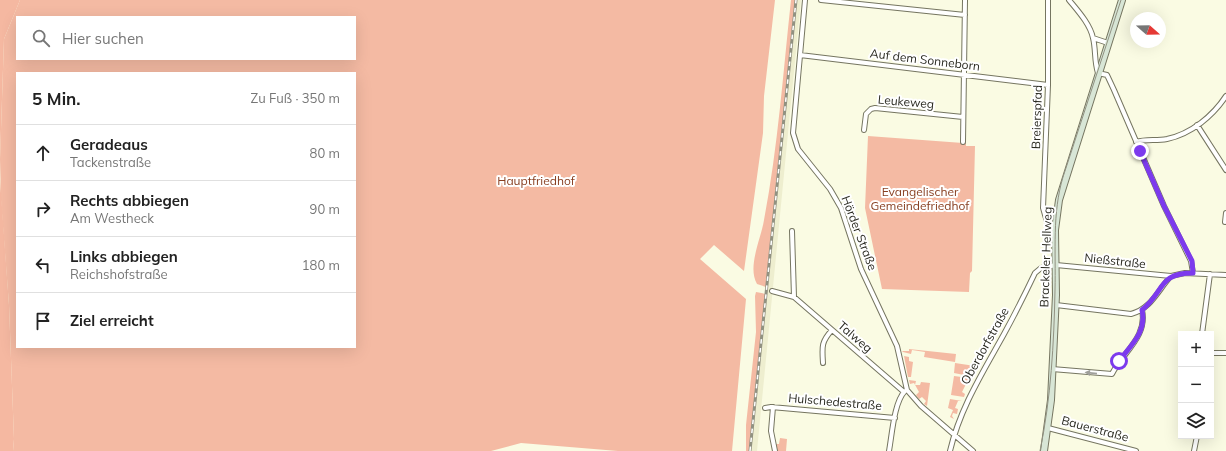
<!DOCTYPE html>
<html lang="de">
<meta charset="utf-8">
<style>
body{margin:0;font-family:Mulish,sans-serif;background:#f2f2f2;color:#222}
.controls{position:absolute;right:12px;bottom:12px;display:grid;overflow:hidden;border-radius:0px;box-shadow:0 4px 16px #0002}
.controls button{width:36px;height:36px;display:grid;place-items:center;padding:0;border:0;border-bottom:1px solid #e0e0e0;background:#fff;color:#222;font:20px sans-serif}
.compass{position:absolute;left:1130px;top:12px;width:36px;height:36px;border-radius:50%;background:#fff;box-shadow:0 4px 16px #0002;rotate:110deg}
.stop{position:absolute;width:12px;height:12px;margin:-9px;border:3px solid #7c3aed;border-radius:50%;background:#fff}
.stop.end{background:#7c3aed;border-color:#fff;box-shadow:0 1px 4px #0008}
.list{margin:0;padding:0;list-style:none}
h2{display:flex;justify-content:space-between;align-items:center;height:52px;margin:0;padding:0 16px;font-size:17px}
h2 small{font-size:13px;font-weight:400;color:#767676}
.list li{display:grid;grid-template-columns:26px 1fr auto;gap:12px;align-items:center;box-sizing:border-box;height:56px;padding:0 16px;border-top:1px solid #e0e0e0}
.list b{display:block;font-size:15px;white-space:nowrap}
.list p{margin:0;font-size:13px;white-space:nowrap;color:#767676}
.list em{font-size:13px;font-style:normal;color:#767676}
.icon{flex:none;width:22px;height:22px;fill:none;stroke:currentColor;stroke-width:2;stroke-linecap:round;stroke-linejoin:round}
.map{position:relative;flex:none;width:1226px;height:451px;overflow:hidden}
.search{position:absolute;background:#fff;box-shadow:0 4px 16px #0002;left:16px;top:16px;width:340px;height:44px;display:flex;align-items:center;gap:10px;box-sizing:border-box;padding:0 14px;border-radius:0px;color:#767676;font-size:15px}
.panel{position:absolute;background:#fff;box-shadow:0 4px 16px #0002;left:16px;top:72px;width:340px;height:276px;border-radius:0px}
.map>svg:first-child{display:block}
</style>
<div class="map">
<svg width="1226" height="451" viewBox="0 0 1226 451">
<rect width="100%" height="100%" fill="#fafbe3"/>
<!-- built -->
<path fill="#eeeecf" d="M795 0H801L757 451H749Z"/>
<!-- green -->
<path fill="#f4baa3" fill-rule="evenodd" d="M20 0H775L764 96 763 133 744 271 714 245 700 259 746 299 732 451H618L521 443 491 451H13L14 439 9 305 1 200 0 159 4 39ZM17 17H355V59H17ZM17 73H355V347H17Z
M791 0H795L766 287 757 284C747 267 761 239 764 220 778 147 783 73 791 0Z
M868 136 963 143H966V146H975L972 271 970 273 969 292 882 289 865 208Z
M756 292 766 294 749 451H746V425L756 332 755 296Z
M909 349 956 354 955 362 924 357 925 352 912 350 911 354 903 352 902 351H909Z
M904 356 909 357V361L913 362 911 377H908Z
M955 363 975 366 969 376 954 373Z
M954 376 969 378 962 392 965 394 964 397 951 395Z
M909 380 916 381 915 385H920L921 382 930 383 927 406 924 404 926 401 922 397 919 399 916 395 919 392 914 383 910 384Z
M950 399 962 401H958L955 408 958 409 957 414 953 413 952 416 954 419 950 417 953 410 948 408Z
M780 438 787 439 786 451H777L776 444H779Z"/>
<!-- forest -->
<path fill="#f5b8a1" d="M0 0H20L4 39 0 159Z
M0 179 9 305 14 439 13 451H0Z"/>
<g fill="none" stroke-linecap="round" stroke-linejoin="round">
<defs>
<path id="street" d="M805 0 793 133 798 149 830 189 841 208 861 269 897 346 907 390 921 406 973 451
M821 0 965 15
M1048 0V85L1043 208 1047 222 1055 230
M1069 0C1078 11 1090 24 1093 38 1096 50 1094 61 1098 73L1107 75 1114 90 1164 206 1191 261 1193 273
M1093 38 1108 43
M800 55 1048 85
M1197 125 1226 170
M864 130 866 114 871 109 875 108 963 117
M963 142 965 0
M1136 142C1146 139 1156 141 1167 139 1191 134 1213 116 1226 96
M1225 222 1226 213
M792 231 794 297
M772 291 794 297 904 392
M1056 305 1131 314C1151 309 1158 290 1171 276L1185 273 1226 275
M1202 334 1210 274
M1211 353H1226
M823 363C822 347 821 342 832 330
M1052 369 1112 374C1122 353 1148 337 1142 310
M773 407 771 431 775 451
M765 408 771 407 895 418
M1048 428 1136 451
M889 451C892 435 894 402 905 391
M950 451C960 408 983 372 1004 334 1015 314 1025 294 1035 273L1041 268 1056 265 1171 276
M1194 451 1197 436"/>
<path id="secondary" d="M1044 451 1051 400 1056 295 1055 230 1059 200 1122 0"/>
</defs>
<!-- street casing -->
<use href="#street" stroke="#757560" stroke-width="6"/>
<!-- secondary casing -->
<use href="#secondary" stroke="#757560" stroke-width="8"/>
<!-- street -->
<use href="#street" stroke="#fff" stroke-width="4"/>
<!-- secondary -->
<use href="#secondary" stroke="#d8e6d6" stroke-width="6"/>
<!-- tram -->
<path stroke="#919181" stroke-width="1" d="M1040 451C1051 398 1054 343 1055 290 1056 251 1052 214 1063 177L1121 0"/>
<defs>
<path id="rail" d="M750 451 796 0"/>
</defs>
<!-- rail casing -->
<use href="#rail" stroke="#919181" stroke-width="3"/>
<!-- rail -->
<use href="#rail" stroke="#fff" stroke-width="1.5" stroke-dasharray="4.5" stroke-linecap="butt"/>
</g>
<!-- one-way arrows -->
<defs><path id="oneway-solid" d="M-6-.8H1V-3.2L6.5 0L1 3.2V.8H-6Z"/></defs>
<use fill="#9f9f9b" href="#oneway-solid" transform="translate(1091 373) rotate(-174)"/>
<g fill="none" stroke-linecap="round" stroke-linejoin="round">
<!-- route -->
<path stroke="#7c3aed" stroke-width="5" d="M1119 361C1131 345 1147 332 1142 310 1165 291 1158 273 1193 273L1192 261 1164 206 1140 151"/>
</g>
<g text-anchor="middle" stroke-width="4" stroke-linejoin="round" paint-order="stroke">
<!-- street labels -->
<g font-size="12" fill="#292920" stroke="#fff">
<text transform="translate(925 60) rotate(7)" y="4">Auf dem Sonneborn</text>
<text transform="translate(906 102) rotate(5)" y="4">Leukeweg</text>
<text transform="translate(1037 117) rotate(-88)" y="4">Breierspfad</text>
<text transform="translate(859 233) rotate(69)" y="4">Hörder Straße</text>
<text transform="translate(1046 257) rotate(-88)" y="4">Brackeler Hellweg</text>
<text transform="translate(1115 261) rotate(6)" y="4">Nießstraße</text>
<text transform="translate(855 337) rotate(41)" y="4">Talweg</text>
<text transform="translate(985 346) rotate(-61)" y="4">Oberdorfstraße</text>
<text transform="translate(835 402) rotate(5)" y="4">Hulschedestraße</text>
<text transform="translate(1095 429) rotate(15)" y="4">Bauerstraße</text>
</g>
<!-- park labels -->
<g font-size="12" fill="#883f21" stroke="#fff">
<text x="536" y="185">Hauptfriedhof</text>
<text x="920" y="196">Evangelischer<tspan x="920" dy="14">Gemeindefriedhof</tspan></text>
</g>
</g>
</svg>
<div class="controls">
<button>+</button>
<button>−</button>
<button><svg class="icon" aria-label="layers" viewBox="0 0 24 24"><path d="M12 4l9 5-9 5-9-5zM3 14l9 5 9-5"/></svg></button>
</div>
<svg class="compass" viewBox="-18 -18 36 36"><path d="M0-13l5 13h-10z" fill="#e53935"/><path d="M0 13l5-13h-10z" fill="#767676"/></svg>
<div class="stop" style="left:1119px;top:361px"></div>
<div class="stop end" style="left:1140px;top:151px"></div>
<div class="search"><svg class="icon" aria-label="search" viewBox="0 0 24 24"><circle cx="10" cy="10" r="6"/><path d="M15 15l6 6"/></svg>Hier suchen</div>
<section class="panel">
<h2>5 Min.<small>Zu Fuß · 350 m</small></h2>
<ul class="list">
<li><svg class="icon" aria-label="ahead" viewBox="0 0 24 24"><path d="M12 20V5M6 11l6-6 6 6"/></svg><div><b>Geradeaus</b><p>Tackenstraße</p></div><em>80 m</em></li>
<li><svg class="icon" aria-label="right" viewBox="0 0 24 24"><path d="M7 20v-9h11M14 6l5 5-5 5"/></svg><div><b>Rechts abbiegen</b><p>Am Westheck</p></div><em>90 m</em></li>
<li><svg class="icon" aria-label="left" viewBox="0 0 24 24"><path d="M17 20v-9H6M10 6l-5 5 5 5"/></svg><div><b>Links abbiegen</b><p>Reichshofstraße</p></div><em>180 m</em></li>
<li><svg class="icon" aria-label="arrive" viewBox="0 0 24 24"><path d="M6 21V4h12l-3 4 3 4H6"/></svg><div><b>Ziel erreicht</b></div></li>
</ul>
</section>
</div>
